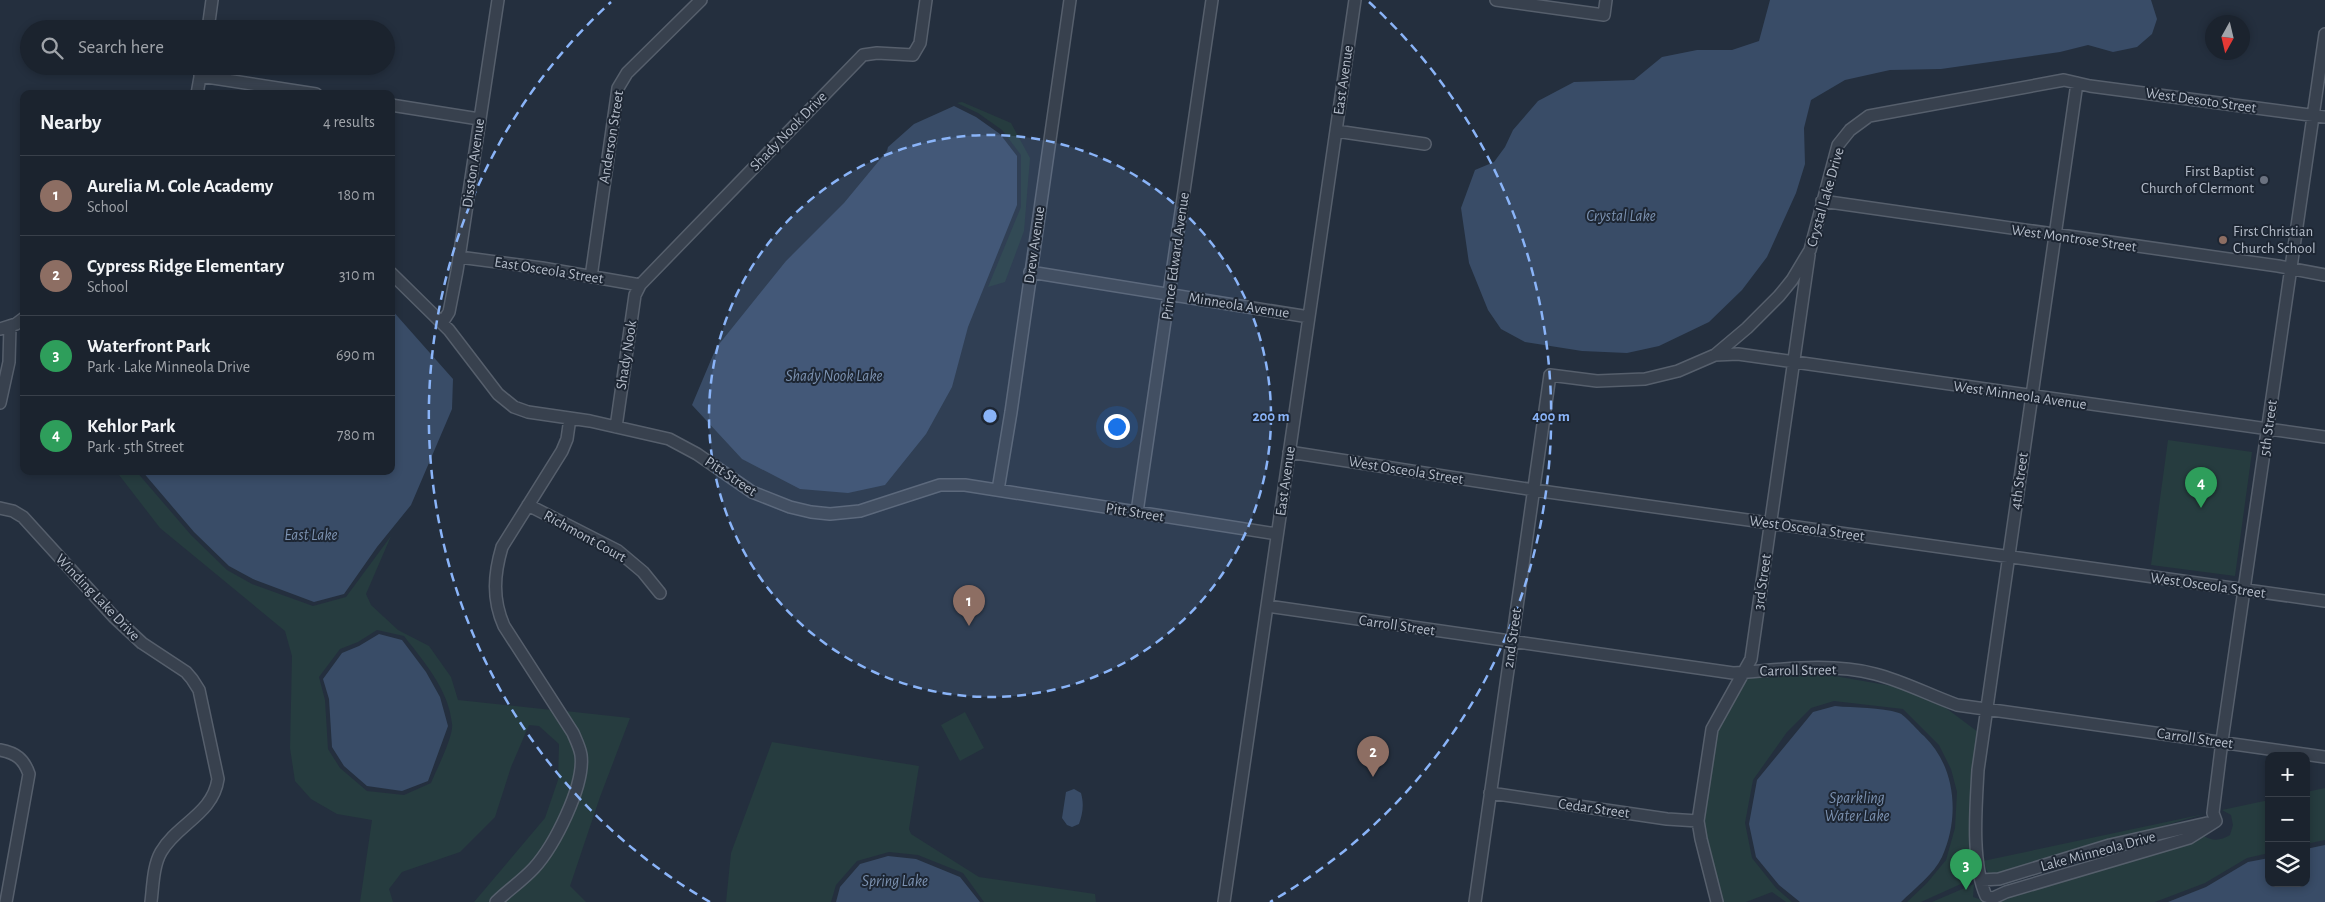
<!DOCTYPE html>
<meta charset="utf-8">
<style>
body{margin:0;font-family:"Alegreya Sans",sans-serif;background:#282f3a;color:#f1f3f6}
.controls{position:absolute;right:15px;bottom:15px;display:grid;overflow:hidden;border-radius:10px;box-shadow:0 2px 8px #0003}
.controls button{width:45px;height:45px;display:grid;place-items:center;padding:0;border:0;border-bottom:1px solid #39404a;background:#1b232e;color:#f1f3f6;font:25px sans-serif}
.compass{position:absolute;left:2205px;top:15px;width:45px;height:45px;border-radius:50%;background:#1b232e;box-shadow:0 2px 8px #0003;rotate:188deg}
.you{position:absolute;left:1116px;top:426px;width:18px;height:18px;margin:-12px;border:4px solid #fff;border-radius:50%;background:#1a73e8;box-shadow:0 0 0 8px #1a73e833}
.badge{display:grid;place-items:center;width:32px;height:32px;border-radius:50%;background:#8ab4f8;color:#fff;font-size:16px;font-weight:700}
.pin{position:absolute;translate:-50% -41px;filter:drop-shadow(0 1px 2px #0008)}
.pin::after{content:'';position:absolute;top:26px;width:18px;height:15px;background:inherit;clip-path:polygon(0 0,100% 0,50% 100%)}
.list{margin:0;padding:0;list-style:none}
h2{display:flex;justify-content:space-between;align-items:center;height:65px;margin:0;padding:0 20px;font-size:21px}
h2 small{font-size:16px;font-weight:400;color:#a0a4aa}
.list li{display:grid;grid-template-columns:32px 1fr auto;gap:15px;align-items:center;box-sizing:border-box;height:80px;padding:0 20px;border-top:1px solid #39404a}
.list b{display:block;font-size:19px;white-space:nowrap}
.list p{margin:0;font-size:16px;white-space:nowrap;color:#a0a4aa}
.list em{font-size:16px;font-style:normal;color:#a0a4aa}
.icon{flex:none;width:28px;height:28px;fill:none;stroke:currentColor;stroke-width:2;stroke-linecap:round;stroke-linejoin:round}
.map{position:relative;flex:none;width:2325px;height:902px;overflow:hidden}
.search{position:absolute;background:#1b232e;box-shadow:0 2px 8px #0003;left:20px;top:20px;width:375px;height:55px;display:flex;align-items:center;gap:12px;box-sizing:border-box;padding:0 18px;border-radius:28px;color:#a0a4aa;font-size:19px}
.panel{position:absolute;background:#1b232e;box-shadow:0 2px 8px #0003;left:20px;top:90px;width:375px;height:385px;border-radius:10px}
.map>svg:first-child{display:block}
</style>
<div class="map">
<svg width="2325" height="902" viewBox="0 0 2325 902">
<rect width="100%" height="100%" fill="#242f3e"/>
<!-- green -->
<path fill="#263c3f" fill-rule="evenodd" d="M962 102 1011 123 1030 158 1024 231 1005 282 988 287 1021 207V155L1002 130 978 113 957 103Z
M2168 440 2252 452 2235 576 2151 565Z
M116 471H136L191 535 227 570 252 584 313 606 346 597 391 536 366 594 371 605 398 630 429 646 451 677 458 700 552 710C561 724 575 740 576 757 579 786 549 845 529 866 517 879 502 889 489 902H474L545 818 558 780 559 744 539 726 529 725 511 767 495 817 460 852 402 872 389 889 393 902H360L372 820 337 814 311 799 295 781 290 748 292 656 285 631 160 528ZM377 630 404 636C424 662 449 690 452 724 454 735 436 771 431 783L404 795 367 791 340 768 328 749 325 700 319 677 340 649 358 642Z
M1794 674 1829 675 1903 688 1942 705 1978 732 1971 793V840L1963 883 1921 902H1907L1927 883 1946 860 1955 828 1957 792 1951 769 1939 745 1903 709 1834 701 1811 708 1787 732 1753 780 1745 823 1752 858 1776 888 1792 902H1786L1772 892 1746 902H1723L1703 825 1717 730 1748 677Z
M565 711 630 718 600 797 570 886 586 902H503L536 873 562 838 570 819 586 765Z
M965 712 984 748 960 761 941 725Z
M772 742 919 766 909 829 911 834 979 877 1095 894 1096 902H984L963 873 918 855 889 852 857 861 836 885 831 902H726L731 853Z
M2325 788V840L2306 844V792Z
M2269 800V853L2247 858 2205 883 2155 902H1998L2007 897 2190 844 2204 836C2214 842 2221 840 2230 835L2233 825 2231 815 2222 810Z
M2204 814 1998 874 1988 873 1983 861Z
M1974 884 1973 897 1988 902H1932Z"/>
<!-- water -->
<path fill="#394c67" d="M1770 0H2151L2157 19 2152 34 2137 47 2113 52 2088 45 2060 52 1941 69 1890 70 1845 80 1811 100 1804 128 1805 164 1796 193 1767 257 1742 290 1709 322 1659 346 1627 353 1582 351 1525 342 1501 329 1488 310 1469 263 1461 208 1475 170 1494 162 1505 147 1513 130 1538 101 1574 82 1634 80 1662 57 1697 50H1732L1759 41Z
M954 106 976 117 1000 134 1017 156V205L968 327 952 387 926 434 885 485 848 493 800 489 742 459 692 405 716 348 786 261 844 203 887 151 888 147 914 124Z
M391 309 453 379 452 409 411 505 377 547 344 594 314 602 253 579 229 566 194 532 142 471H391Z
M379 634 402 640 426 672 440 697 448 726 428 781 402 791 367 786 344 766 332 747 329 699 323 679 342 653 359 646Z
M1835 706C1854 708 1881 707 1899 713 1904 714 1919 732 1924 736 1956 767 1960 817 1942 857 1934 874 1914 889 1901 902H1800L1779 885 1756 857 1749 824 1757 780 1813 712Z
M1074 789 1081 793C1084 804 1083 813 1079 824L1072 827 1067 825 1062 818 1066 792Z
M2325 845V902H2168L2206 887 2248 862 2269 858V883H2306V849Z
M888 856 916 859 960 877 980 902H836L840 887 860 864Z"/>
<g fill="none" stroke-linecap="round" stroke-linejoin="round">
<defs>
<path id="minor" d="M1496 0 1604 15 1606 0
M208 29 212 0
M200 76 316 94
M2077 83 1978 770C1976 807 1971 862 1986 896L1993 898 2006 892 2189 838 2216 821
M197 94 202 66
M391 105 479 119
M1336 131 1425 144
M1822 201 2278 266 2325 275
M459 257 542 268 640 285
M1030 272 1309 317
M391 273 449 330 498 394 514 407 528 412 590 421 669 439 697 454 752 492 790 507 811 512 830 514 860 511 940 485H965L1277 534
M591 277 618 88 627 73 701 0
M442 323 449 312 457 271 498 0
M0 329 16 324 24 318
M1715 355 1738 354 2325 437
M0 403 9 362 10 326
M616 427 635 295 640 285 863 55 877 53 913 55 920 43 926 0
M1289 452 1534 490 2325 601
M998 490 1011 412 1070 0
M528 505 618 551 643 572 660 593
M0 508 13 511 23 517 114 617 142 643 186 672 192 679 199 690 218 779C213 814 177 824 161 852 153 866 153 886 151 902
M1137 512 1212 0
M1267 606 1733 673C1779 670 1829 662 1875 674 1903 681 1929 695 1957 705L2325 757
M0 750C16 753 24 759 29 774L6 902
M1490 793 1667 819 1698 821
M2216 821 2213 813 2222 741 2325 34
M1981 880 1999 879 2110 845 2207 823
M496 902C508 890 522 881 534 868 554 846 585 786 581 755 580 748 576 740 573 733L504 626C492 599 494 574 502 547L562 451 567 439 570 418
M1224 902 1355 0
M1475 902 1550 375 1597 381 1645 379 1678 371 1715 355 1747 328 1779 296 1792 280 1810 250 1838 145 1850 130 1869 116 2064 80 2090 86 2325 117
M1717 902 1701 839 1698 821 1712 729 1751 659 1809 255"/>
</defs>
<!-- minor casing -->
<use href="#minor" stroke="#565f6c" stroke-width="14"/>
<!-- minor -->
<use href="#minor" stroke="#38414e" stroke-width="11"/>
</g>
<!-- distance rings -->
<circle cx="990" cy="416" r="281" fill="#8ab4f8" fill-opacity=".12"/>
<g fill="none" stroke="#8ab4f8" stroke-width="2.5" stroke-dasharray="9 6">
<circle cx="990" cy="416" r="281"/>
<path d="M710 902A561 561 0 0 1 611 2M1369 2A561 561 0 0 1 1270 902"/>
</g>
<!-- markers -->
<circle fill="#6b7280" stroke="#1d2633" stroke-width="2" cx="2264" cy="180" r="5"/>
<circle fill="#8d6e63" stroke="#1d2633" stroke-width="2" cx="2223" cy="240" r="5"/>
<g text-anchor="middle" stroke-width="4" stroke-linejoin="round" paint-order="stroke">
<!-- street labels -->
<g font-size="15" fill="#b4bcc9" stroke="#1d2633">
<text transform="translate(1343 80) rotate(-82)" y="5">East Avenue</text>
<text transform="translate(2201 100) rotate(8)" y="5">West Desoto Street</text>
<text transform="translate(788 131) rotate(-46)" y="5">Shady Nook Drive</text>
<text transform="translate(611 137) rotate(-81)" y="5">Anderson Street</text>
<text transform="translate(473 163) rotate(-82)" y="5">Disston Avenue</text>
<text transform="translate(1825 197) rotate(-74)" y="5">Crystal Lake Drive</text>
<text transform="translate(2074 238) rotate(8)" y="5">West Montrose Street</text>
<text transform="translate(1034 245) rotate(-82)" y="5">Drew Avenue</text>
<text transform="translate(1175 256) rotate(-82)" y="5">Prince Edward Avenue</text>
<text transform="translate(549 270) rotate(9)" y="5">East Osceola Street</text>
<text transform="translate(1239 305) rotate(9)" y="5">Minneola Avenue</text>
<text transform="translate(626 355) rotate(-81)" y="5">Shady Nook</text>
<text transform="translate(2020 395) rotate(8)" y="5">West Minneola Avenue</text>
<text transform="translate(2268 428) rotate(-82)" y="5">5th Street</text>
<text transform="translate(1406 470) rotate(9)" y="5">West Osceola Street</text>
<text transform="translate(731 476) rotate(34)" y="5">Pitt Street</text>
<text transform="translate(1285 481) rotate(-82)" y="5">East Avenue</text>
<text transform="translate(2019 481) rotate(-82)" y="5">4th Street</text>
<text transform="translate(1135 512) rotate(9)" y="5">Pitt Street</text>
<text transform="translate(1807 528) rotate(8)" y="5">West Osceola Street</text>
<text transform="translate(585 536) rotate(29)" y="5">Richmont Court</text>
<text transform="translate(1762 582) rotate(-82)" y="5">3rd Street</text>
<text transform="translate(2208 585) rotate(8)" y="5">West Osceola Street</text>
<text transform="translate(98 597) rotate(46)" y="5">Winding Lake Drive</text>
<text transform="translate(1397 625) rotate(8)" y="5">Carroll Street</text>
<text transform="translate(1512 638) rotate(-82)" y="5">2nd Street</text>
<text transform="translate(1798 670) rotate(-1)" y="5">Carroll Street</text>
<text transform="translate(2195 738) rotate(8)" y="5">Carroll Street</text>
<text transform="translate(1594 808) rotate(8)" y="5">Cedar Street</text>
<text transform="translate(2098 851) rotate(-15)" y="5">Lake Minneola Drive</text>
</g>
<!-- poi labels -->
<g font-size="15" fill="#b4bcc9" stroke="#1d2633" text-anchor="end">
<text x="2254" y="176">First Baptist<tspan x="2254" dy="17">Church of Clermont</tspan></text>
<text x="2233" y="236" text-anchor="start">First Christian<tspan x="2233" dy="17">Church School</tspan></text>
</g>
<!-- water labels -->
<g font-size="16" font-style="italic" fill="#7c92b1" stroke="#1d2633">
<text x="1621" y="221">Crystal Lake</text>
<text x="834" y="381">Shady Nook Lake</text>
<text x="311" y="540">East Lake</text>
<text x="1857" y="803">Sparkling<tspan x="1857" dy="18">Water Lake</tspan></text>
<text x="895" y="886">Spring Lake</text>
</g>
</g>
<circle cx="990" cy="416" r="8" fill="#8ab4f8" stroke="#1d2633" stroke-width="2.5"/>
<g font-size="15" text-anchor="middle" font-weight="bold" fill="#8ab4f8" stroke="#1d2633" stroke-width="4" stroke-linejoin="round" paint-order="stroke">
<text x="1271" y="421">200 m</text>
<text x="1551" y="421">400 m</text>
</g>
</svg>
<div class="controls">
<button>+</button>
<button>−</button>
<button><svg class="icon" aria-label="layers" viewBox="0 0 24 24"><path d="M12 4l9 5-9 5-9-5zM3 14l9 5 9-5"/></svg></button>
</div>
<svg class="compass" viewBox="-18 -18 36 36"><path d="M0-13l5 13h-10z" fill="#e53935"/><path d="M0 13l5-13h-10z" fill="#a0a4aa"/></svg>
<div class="you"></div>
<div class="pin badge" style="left:969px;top:626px;background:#8d6e63">1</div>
<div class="pin badge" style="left:1373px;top:777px;background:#8d6e63">2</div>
<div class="pin badge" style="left:1966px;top:890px;background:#2e9e5b">3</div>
<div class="pin badge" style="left:2201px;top:508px;background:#2e9e5b">4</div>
<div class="search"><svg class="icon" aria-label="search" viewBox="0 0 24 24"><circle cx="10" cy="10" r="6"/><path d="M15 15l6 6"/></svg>Search here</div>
<section class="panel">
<h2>Nearby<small>4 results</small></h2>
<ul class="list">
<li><span class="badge" style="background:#8d6e63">1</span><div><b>Aurelia M. Cole Academy</b><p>School</p></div><em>180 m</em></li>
<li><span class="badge" style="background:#8d6e63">2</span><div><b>Cypress Ridge Elementary</b><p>School</p></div><em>310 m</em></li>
<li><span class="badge" style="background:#2e9e5b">3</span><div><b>Waterfront Park</b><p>Park · Lake Minneola Drive</p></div><em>690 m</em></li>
<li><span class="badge" style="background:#2e9e5b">4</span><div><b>Kehlor Park</b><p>Park · 5th Street</p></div><em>780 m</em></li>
</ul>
</section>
</div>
